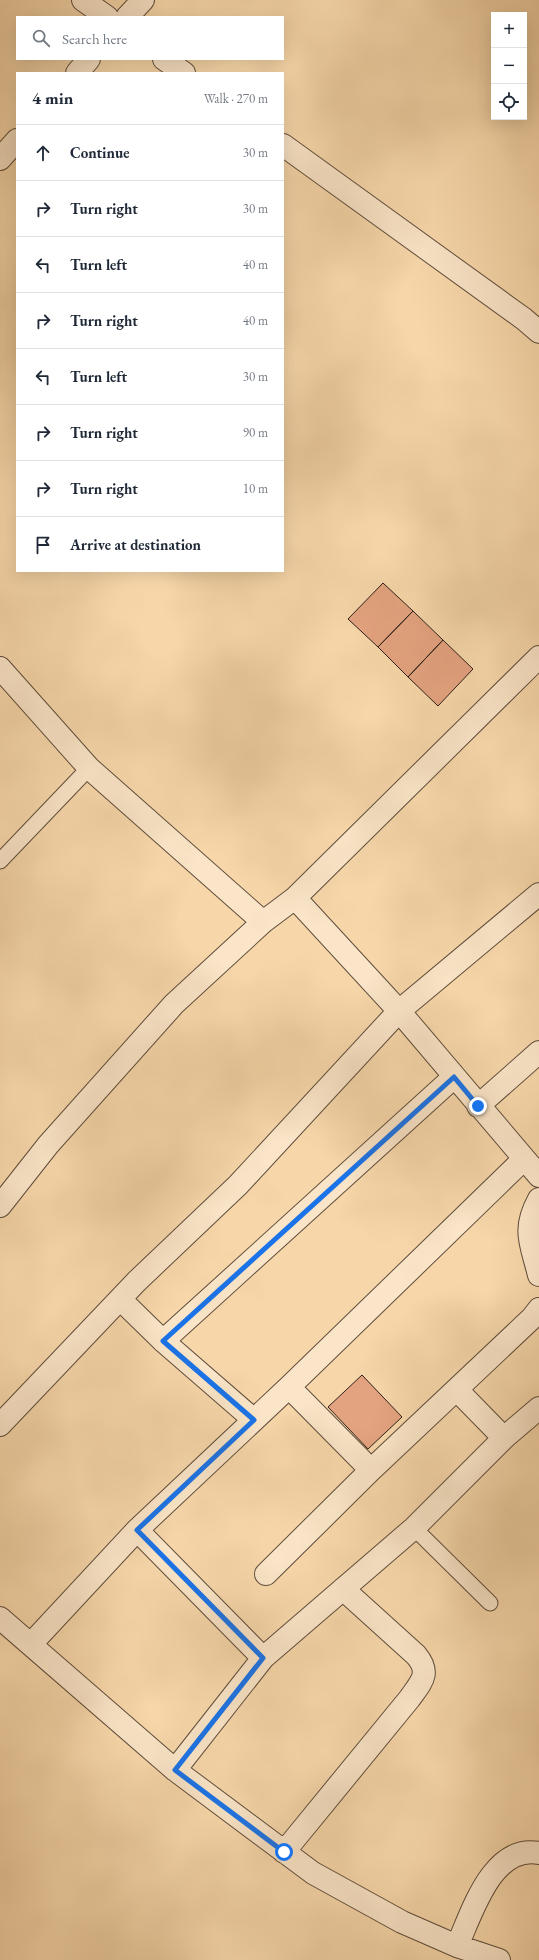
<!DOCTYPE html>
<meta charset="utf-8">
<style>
body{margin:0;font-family:"EB Garamond",serif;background:#f6f6f7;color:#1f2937}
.controls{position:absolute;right:12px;top:12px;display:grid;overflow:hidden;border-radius:0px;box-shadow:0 4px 16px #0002}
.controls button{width:36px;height:36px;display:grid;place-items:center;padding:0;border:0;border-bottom:1px solid #e0e1e3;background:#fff;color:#1f2937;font:20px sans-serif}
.stop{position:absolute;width:12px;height:12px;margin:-9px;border:3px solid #1a73e8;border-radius:50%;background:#fff}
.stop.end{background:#1a73e8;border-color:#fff;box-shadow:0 1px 4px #0008}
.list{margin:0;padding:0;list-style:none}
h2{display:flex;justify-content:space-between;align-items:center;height:52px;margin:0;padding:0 16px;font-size:17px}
h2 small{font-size:13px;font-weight:400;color:#747a83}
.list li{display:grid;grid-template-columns:26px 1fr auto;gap:12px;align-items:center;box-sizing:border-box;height:56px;padding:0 16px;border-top:1px solid #e0e1e3}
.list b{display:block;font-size:15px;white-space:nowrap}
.list em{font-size:13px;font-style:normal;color:#747a83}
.icon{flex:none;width:22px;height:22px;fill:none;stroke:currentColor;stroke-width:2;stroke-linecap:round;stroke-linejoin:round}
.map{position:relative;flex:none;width:539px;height:1960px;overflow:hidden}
.search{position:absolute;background:#fff;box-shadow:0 4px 16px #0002;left:16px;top:16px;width:268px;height:44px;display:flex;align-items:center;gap:10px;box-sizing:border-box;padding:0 14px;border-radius:0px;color:#747a83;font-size:15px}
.panel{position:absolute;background:#fff;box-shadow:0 4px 16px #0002;left:16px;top:72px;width:268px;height:500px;border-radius:0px}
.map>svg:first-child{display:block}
</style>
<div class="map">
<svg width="539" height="1960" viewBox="0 0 539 1960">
<rect width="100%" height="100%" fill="#f7d7aa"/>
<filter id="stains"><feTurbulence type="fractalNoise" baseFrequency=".005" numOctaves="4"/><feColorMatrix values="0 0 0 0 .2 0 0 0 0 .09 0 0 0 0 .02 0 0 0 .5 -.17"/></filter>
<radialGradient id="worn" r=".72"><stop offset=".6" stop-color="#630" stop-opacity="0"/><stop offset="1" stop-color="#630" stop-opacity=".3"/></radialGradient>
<!-- building -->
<path fill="#e4a380" stroke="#2c1f18" d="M383 583 413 611 378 647 348 619Z
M413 611 443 640 408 677 378 647Z
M443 640 473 669 438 706 408 677Z
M362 1375 402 1417 368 1449 328 1407Z"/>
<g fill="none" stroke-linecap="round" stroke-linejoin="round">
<defs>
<path id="service" d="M0 861 89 768
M414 1528 490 1603"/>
<path id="minor" d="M127 17 143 0
M77 73 89 59
M0 159 17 140
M0 668 89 768 263 922
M295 898 399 1011 539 1176
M478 1106 539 1052
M539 1199C522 1230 531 1243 539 1275
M0 1206 48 1145 174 1004 263 922 295 898 539 657
M120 1299 163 1341 254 1420
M163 1341 454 1077
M289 1387 371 1470
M457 1390 504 1438
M0 1425 137 1281 238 1185 399 1011 539 894
M137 1530 263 1658
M266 1574 371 1470 532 1318 539 1309
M0 1618 175 1770 313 1873 402 1922 457 1946 499 1960
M31 1644 137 1530 289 1387 524 1159
M175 1770 263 1658 414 1528 504 1438 539 1408
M284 1852 410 1698C422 1681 431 1673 416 1655L343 1589
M457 1946C472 1913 492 1844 539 1853"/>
<path id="tertiary" d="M83 0 107 17
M164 59 184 73
M283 145 524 319 539 332"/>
</defs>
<!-- service casing -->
<use href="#service" stroke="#5f4d3c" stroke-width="17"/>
<!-- minor casing -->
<use href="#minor" stroke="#5f4d3c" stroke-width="24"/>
<!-- tertiary casing -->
<use href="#tertiary" stroke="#5f4d3c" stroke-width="24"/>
<!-- service -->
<use href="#service" stroke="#fae5c8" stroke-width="15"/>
<!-- minor -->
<use href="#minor" stroke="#fae5c8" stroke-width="22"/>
<!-- tertiary -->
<use href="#tertiary" stroke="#fae5c8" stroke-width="22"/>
</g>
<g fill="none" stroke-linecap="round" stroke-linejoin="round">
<!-- route -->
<path stroke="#1a73e8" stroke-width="5" d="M284 1852 175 1770 263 1658 137 1530 254 1420 163 1341 454 1077 478 1106"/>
</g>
<rect width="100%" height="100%" filter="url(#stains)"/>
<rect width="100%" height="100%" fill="url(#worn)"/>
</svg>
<div class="controls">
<button>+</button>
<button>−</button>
<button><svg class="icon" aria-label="locate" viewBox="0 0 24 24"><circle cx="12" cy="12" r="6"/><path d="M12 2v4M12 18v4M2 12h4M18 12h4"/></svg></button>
</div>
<div class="stop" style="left:284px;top:1852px"></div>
<div class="stop end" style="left:478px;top:1106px"></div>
<div class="search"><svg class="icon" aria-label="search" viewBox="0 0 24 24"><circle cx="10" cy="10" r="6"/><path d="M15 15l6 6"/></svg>Search here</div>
<section class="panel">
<h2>4 min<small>Walk · 270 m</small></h2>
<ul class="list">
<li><svg class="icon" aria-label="ahead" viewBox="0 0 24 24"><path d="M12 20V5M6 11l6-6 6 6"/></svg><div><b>Continue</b></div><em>30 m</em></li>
<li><svg class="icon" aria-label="right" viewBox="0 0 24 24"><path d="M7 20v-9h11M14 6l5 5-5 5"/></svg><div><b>Turn right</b></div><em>30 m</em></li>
<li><svg class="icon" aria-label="left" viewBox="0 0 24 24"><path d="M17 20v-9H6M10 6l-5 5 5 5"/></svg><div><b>Turn left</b></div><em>40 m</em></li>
<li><svg class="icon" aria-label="right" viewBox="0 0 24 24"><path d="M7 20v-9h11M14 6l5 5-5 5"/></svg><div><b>Turn right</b></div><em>40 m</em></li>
<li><svg class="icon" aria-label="left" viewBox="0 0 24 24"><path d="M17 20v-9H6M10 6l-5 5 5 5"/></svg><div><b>Turn left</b></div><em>30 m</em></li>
<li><svg class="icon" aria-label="right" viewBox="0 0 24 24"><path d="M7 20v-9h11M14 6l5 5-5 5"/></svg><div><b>Turn right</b></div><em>90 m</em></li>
<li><svg class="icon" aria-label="right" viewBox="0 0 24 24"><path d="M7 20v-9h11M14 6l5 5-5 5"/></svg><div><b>Turn right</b></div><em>10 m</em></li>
<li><svg class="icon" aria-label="arrive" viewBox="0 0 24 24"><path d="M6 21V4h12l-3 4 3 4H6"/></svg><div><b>Arrive at destination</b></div></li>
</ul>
</section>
</div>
